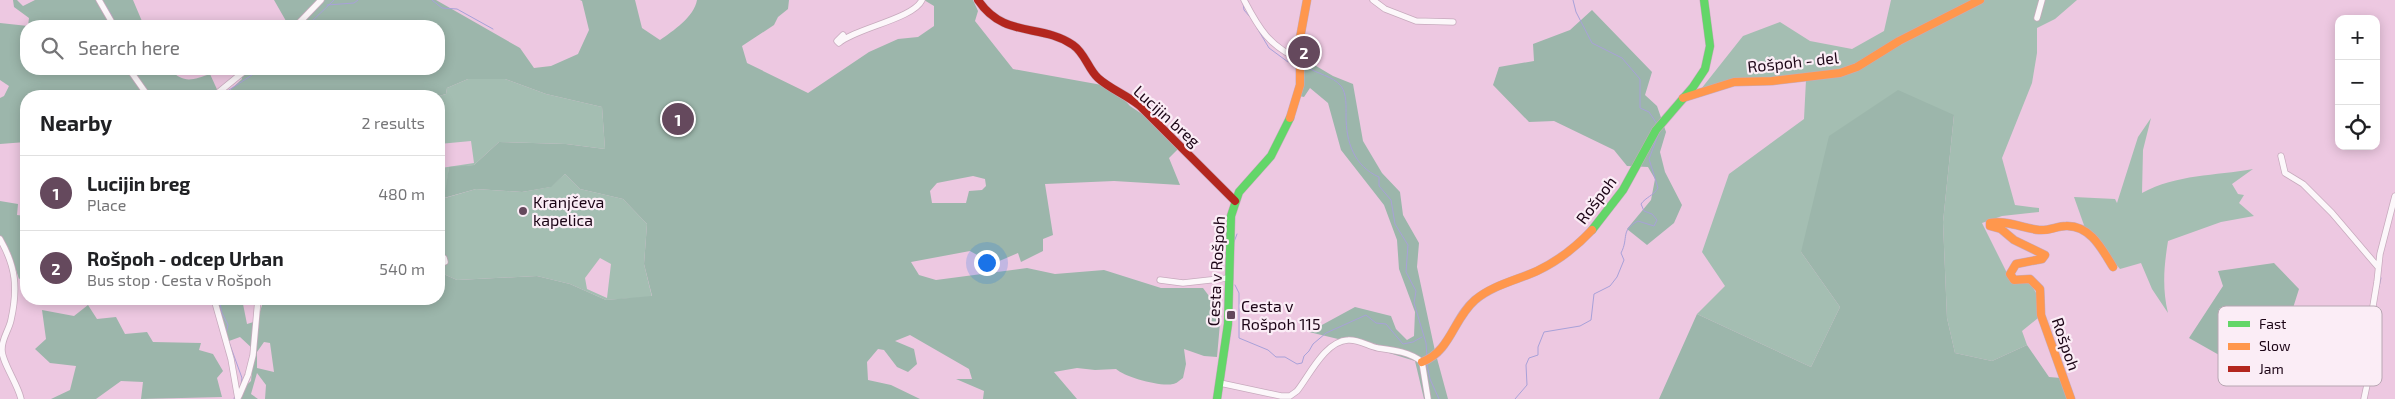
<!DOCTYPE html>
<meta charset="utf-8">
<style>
body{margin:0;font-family:"Exo 2",sans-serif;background:#f6f6f6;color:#202124}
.controls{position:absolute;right:15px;top:15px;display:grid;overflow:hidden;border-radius:10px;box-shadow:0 2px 12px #0003}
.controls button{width:45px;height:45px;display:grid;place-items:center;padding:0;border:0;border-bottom:1px solid #e0e0e0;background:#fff;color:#202124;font:25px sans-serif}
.you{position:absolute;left:986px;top:262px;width:18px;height:18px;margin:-12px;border:4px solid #fff;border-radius:50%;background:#1a73e8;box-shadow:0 0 0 8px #1a73e833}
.badge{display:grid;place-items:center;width:32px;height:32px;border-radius:50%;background:#65495d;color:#fff;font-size:16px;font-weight:700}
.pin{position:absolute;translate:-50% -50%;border:2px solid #fff;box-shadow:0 1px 5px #0006}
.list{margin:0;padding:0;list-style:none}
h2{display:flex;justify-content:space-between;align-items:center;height:65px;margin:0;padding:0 20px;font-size:21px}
h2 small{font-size:16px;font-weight:400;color:#757577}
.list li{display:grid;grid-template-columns:32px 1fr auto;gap:15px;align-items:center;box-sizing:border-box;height:75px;padding:0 20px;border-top:1px solid #e0e0e0}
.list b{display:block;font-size:19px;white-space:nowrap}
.list p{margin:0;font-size:16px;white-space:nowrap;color:#757577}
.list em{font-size:16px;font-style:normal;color:#757577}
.icon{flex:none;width:28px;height:28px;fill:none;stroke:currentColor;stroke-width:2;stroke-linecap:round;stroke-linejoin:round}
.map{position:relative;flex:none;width:2395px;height:399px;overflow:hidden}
.search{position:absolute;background:#fff;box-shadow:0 2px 12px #0003;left:20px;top:20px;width:425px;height:55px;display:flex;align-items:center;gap:12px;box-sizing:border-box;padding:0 18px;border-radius:20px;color:#757577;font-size:19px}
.panel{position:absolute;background:#fff;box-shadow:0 2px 12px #0003;left:20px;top:90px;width:425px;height:215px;border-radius:20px}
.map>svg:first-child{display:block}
</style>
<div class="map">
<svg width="2395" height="399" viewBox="0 0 2395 399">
<rect width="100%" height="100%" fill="#edc8e1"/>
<!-- green -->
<path fill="#a4beb2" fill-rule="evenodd" d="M1891 0H2077L2055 19 2037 28V53L2032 83 2002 158 2015 205 2039 208V212L2002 216 1982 223 2011 281H2029L2039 298 2038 318 2022 331 2027 345 1992 361 1955 353 1947 318 1943 222 1954 115 1801 252 1840 307 1811 367 1697 314 1725 286 1702 252 1729 174 1804 119 1806 80 1740 79 1701 89 1743 36 1780 22 1810 41 1852 49 1884 31Z
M468 79H505L546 94 602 107 605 149 566 144 499 142 474 165 449 168 445 198 476 189 522 192 550 187 565 174 580 189 623 199 647 224 644 264 652 297 606 300 570 284 537 276 457 280 439 272V154L441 168 474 163 471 141 439 144V96L446 94 447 88ZM600 258 611 264 607 298 587 289 585 278Z
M2151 118 2143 150 2142 193C2177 174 2215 176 2253 169L2232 184 2238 194 2244 195 2239 203 2254 216 2221 222 2168 241C2164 266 2162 288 2168 313L2152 289 2141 263 2120 269 2085 228 2074 197 2115 199 2117 203 2138 137Z"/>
<!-- forest -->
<path fill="#9cb6ab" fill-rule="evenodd" d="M13 0H17L23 6 35 0H133L144 26H26V69H170C183 84 193 80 210 74L220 96H26V142L0 144V98L4 96 9 86 0 80V23L28 26 29 18 14 7Z
M274 0H436L520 48 534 68 551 66 578 54 589 30 582 1 580 0H635L642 28 660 40C673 31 694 17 697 0H789L788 9 778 17 774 25 742 46 747 63 808 93 869 52 898 39 918 37 934 26V6L924 0H973L978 11 975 21 1013 69 1113 87 1130 106 1145 116 1179 148 1169 158 1180 185 1114 181 1045 184 1053 235 1043 239V251L1021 262 1018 253 983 268 979 256 970 251 911 262 919 275 936 280 1027 268 1055 274 1104 270 1161 288H1203L1221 312 1217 357 1204 356 1184 349 1186 364 1183 378C1180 380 1176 384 1173 384 1160 387 1125 377 1116 369L1095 370 1077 368 1054 372 1077 399H983L984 391 956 379H972L969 369 910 335 895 341 914 349 917 364 908 372 897 367 884 350 878 349 867 362 868 380 891 385 920 399H265L266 385 257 373 251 394 258 399H241V390L251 381 254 350 240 337 229 341 216 299H242L247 324 257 321 264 299H439V272L457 280 537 276 570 284 606 300 652 296 644 264 647 224 623 199 580 189 565 174 551 187 522 192 476 189 444 198 449 167 474 165 499 142 566 144 605 149 602 107 546 94 505 79H468L447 88 446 94 439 96H224L242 79 239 69H439V26H281L286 21ZM973 176 985 179 986 186 982 190 969 191 966 203H932L930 191 937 183ZM264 342 270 343 274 372 257 368V352Z
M1592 10 1652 72 1645 95 1657 106 1666 132 1660 152 1665 172 1682 205 1674 223 1647 245 1627 229 1651 200 1655 179 1648 167 1627 166 1614 150 1554 121 1529 122 1493 85 1499 67 1534 61 1533 44 1570 30Z
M1306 60 1333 76 1353 84 1363 141 1382 173 1400 192 1403 215 1419 243 1417 267 1435 351 1448 399H1424L1415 361 1363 345 1309 332 1355 307 1391 316 1396 329 1407 340 1414 336 1415 312 1399 269 1397 240 1384 205 1341 150 1328 103 1310 88 1304 97 1299 96Z
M1898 90 1954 115 1943 222 1947 318 1955 353 1992 361 2027 345 2049 377 2061 378 2068 399H1659L1697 314 1811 367 1840 307 1801 252 1829 136Z
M0 201 18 204 17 215 26 216V275L19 279 10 252 0 240Z
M2274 263 2299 289 2276 362 2251 373 2189 338 2223 286 2218 271Z
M88 305 97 319 116 317 125 334 147 332 153 342 201 343 199 350 213 354 223 371 217 378 222 397 141 399 143 382 121 381 96 399H51L70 390 76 366 50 363 35 349 46 339 42 310 74 316Z"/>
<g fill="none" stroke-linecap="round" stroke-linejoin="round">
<!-- stream -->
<path stroke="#a8a1d9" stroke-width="1" d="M432 0 442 8 457 9 493 29
M1573 0 1576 12 1592 43 1622 58 1640 79V108L1649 112 1657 124
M104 3 112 16
M1243 3 1244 10 1250 17
M327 5 354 3 358 0
M307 26 334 0
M1257 28 1269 48 1288 62
M1307 67C1317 74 1333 76 1341 86 1347 94 1346 107 1346 116 1346 142 1354 166 1379 177V186L1391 200 1395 224 1408 245 1406 272 1416 291 1414 303 1426 343 1427 357
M133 69 136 75
M140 80 146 89
M220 96 261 69
M1234 242 1237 234
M1233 280V260
M1235 285 1239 293V338L1268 350 1276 357H1285L1297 364 1302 363 1304 356 1309 351 1313 344 1326 333 1366 315 1376 323 1386 324 1403 344 1413 342 1422 337
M2379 287 2381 278
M219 299 222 313 228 325 226 333
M229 342 242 378 241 385
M2373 346 2377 360
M1427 364 1430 379 1439 399
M2370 382 2376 364
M234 399 235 395
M1515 399 1527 385 1526 365 1529 358 1538 355V347L1544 332 1580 326 1591 320 1594 294 1610 286 1617 277 1624 260 1621 253C1629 238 1620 230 1638 221L1654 226 1657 220 1652 214 1644 211 1641 204C1646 197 1653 196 1658 188L1649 159 1660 130"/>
<defs>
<path id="street" d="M99 0 114 26
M1244 0C1259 29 1270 47 1301 60
M1373 0 1385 9 1416 21 1453 22
M2037 18 2042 0
M296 26 321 0
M843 35 837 41 839 43C856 28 913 19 922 0
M129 69 148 96
M214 96 247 69
M2281 156 2285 173 2303 184 2332 213 2378 267
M0 239C16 267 18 288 11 320 9 330 2 338 2 349 1 361 18 384 21 399
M439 264 445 262 444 258
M1160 280 1183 283 1228 278
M214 299 231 359 238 399
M1220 383 1281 396H1290L1297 391C1309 376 1325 341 1348 340 1358 339 1368 346 1378 348 1393 350 1410 352 1422 362L1428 399
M239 396 248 375 253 355 258 299
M2364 399 2372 361 2369 330 2377 282 2380 254 2395 196"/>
<path id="fast" d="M1592 230 1623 190 1656 130 1693 87 1705 69 1710 46 1704 0
M1217 399 1228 324 1231 216 1239 192 1271 156 1290 118"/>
<path id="slow" d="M1683 98 1734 82 1772 81 1840 73 1857 67 1899 41 1980 0
M1290 118 1300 85V38L1307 0
M1422 362C1451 351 1453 319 1475 300 1493 285 1517 280 1537 271 1558 261 1577 246 1592 230
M2071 399 2041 315 2040 289 2030 279 2014 280 2010 274 2016 264 2042 259 2045 255 2014 240 2001 229 1990 226V223C2008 220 2022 228 2039 230 2049 231 2057 226 2066 226 2090 225 2102 249 2113 267"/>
<path id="jam" d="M978 0C1004 39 1041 23 1073 45 1085 53 1088 69 1098 78 1110 89 1127 95 1140 106L1235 201"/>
</defs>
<!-- street casing -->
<use href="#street" stroke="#c7aabd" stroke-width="7"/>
<!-- fast casing -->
<use href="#fast" stroke="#c7aabd" stroke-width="9"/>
<!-- slow casing -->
<use href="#slow" stroke="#c7aabd" stroke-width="9"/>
<!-- jam casing -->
<use href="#jam" stroke="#c7aabd" stroke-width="9"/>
<!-- street -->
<use href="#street" stroke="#fcf7fa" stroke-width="5.5"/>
<!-- fast -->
<use href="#fast" stroke="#63d668" stroke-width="8"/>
<!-- slow -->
<use href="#slow" stroke="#ff974d" stroke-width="8"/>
<!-- jam -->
<use href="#jam" stroke="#b3261e" stroke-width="8"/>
</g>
<!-- markers -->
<g fill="#65495d" stroke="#fbedf6" stroke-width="2">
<circle cx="523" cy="211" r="5"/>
<rect x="1226" y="310" width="10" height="10" rx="2.5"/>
</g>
<g text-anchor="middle" stroke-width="4.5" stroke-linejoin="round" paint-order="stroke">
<!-- street labels -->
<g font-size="16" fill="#1c0516" stroke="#fbedf6">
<text transform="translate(1793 62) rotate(-6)" y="6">Rošpoh - del</text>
<text transform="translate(1167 116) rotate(42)" y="6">Lucijin breg</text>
<text transform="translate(1596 200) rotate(-53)" y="6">Rošpoh</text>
<text transform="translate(1216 271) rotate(-87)" y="6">Cesta v Rošpoh</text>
<text transform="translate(2066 344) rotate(71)" y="6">Rošpoh</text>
</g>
<!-- poi labels -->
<g font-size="16" fill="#1c0516" stroke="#fbedf6" text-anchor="start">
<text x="533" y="208">Kranjčeva<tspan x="533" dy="18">kapelica</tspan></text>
<text x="1241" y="312">Cesta v<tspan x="1241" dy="18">Rošpoh 115</tspan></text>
</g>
</g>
<!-- legend -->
<rect x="2218" y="306" width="164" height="80" rx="8" fill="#fbedf6" stroke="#b8a7b3" stroke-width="1"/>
<rect x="2228" y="321" width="22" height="6" fill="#63d668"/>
<rect x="2228" y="343" width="22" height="7" fill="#ff974d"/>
<rect x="2228" y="366" width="22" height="6" fill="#b3261e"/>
<g font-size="14" fill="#1c0516">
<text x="2259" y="329">Fast</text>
<text x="2259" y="351">Slow</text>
<text x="2259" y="374">Jam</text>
</g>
</svg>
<div class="controls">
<button>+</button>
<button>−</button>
<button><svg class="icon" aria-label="locate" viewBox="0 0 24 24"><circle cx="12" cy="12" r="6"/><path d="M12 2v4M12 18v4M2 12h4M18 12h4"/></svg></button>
</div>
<div class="you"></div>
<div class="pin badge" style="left:678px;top:119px">1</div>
<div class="pin badge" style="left:1304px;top:52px">2</div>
<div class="search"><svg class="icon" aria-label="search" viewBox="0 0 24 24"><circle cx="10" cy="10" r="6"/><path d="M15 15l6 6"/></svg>Search here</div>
<section class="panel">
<h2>Nearby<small>2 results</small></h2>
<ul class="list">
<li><span class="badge">1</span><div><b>Lucijin breg</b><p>Place</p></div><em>480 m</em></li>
<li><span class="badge">2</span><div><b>Rošpoh - odcep Urban</b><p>Bus stop · Cesta v Rošpoh</p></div><em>540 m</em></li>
</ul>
</section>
</div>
